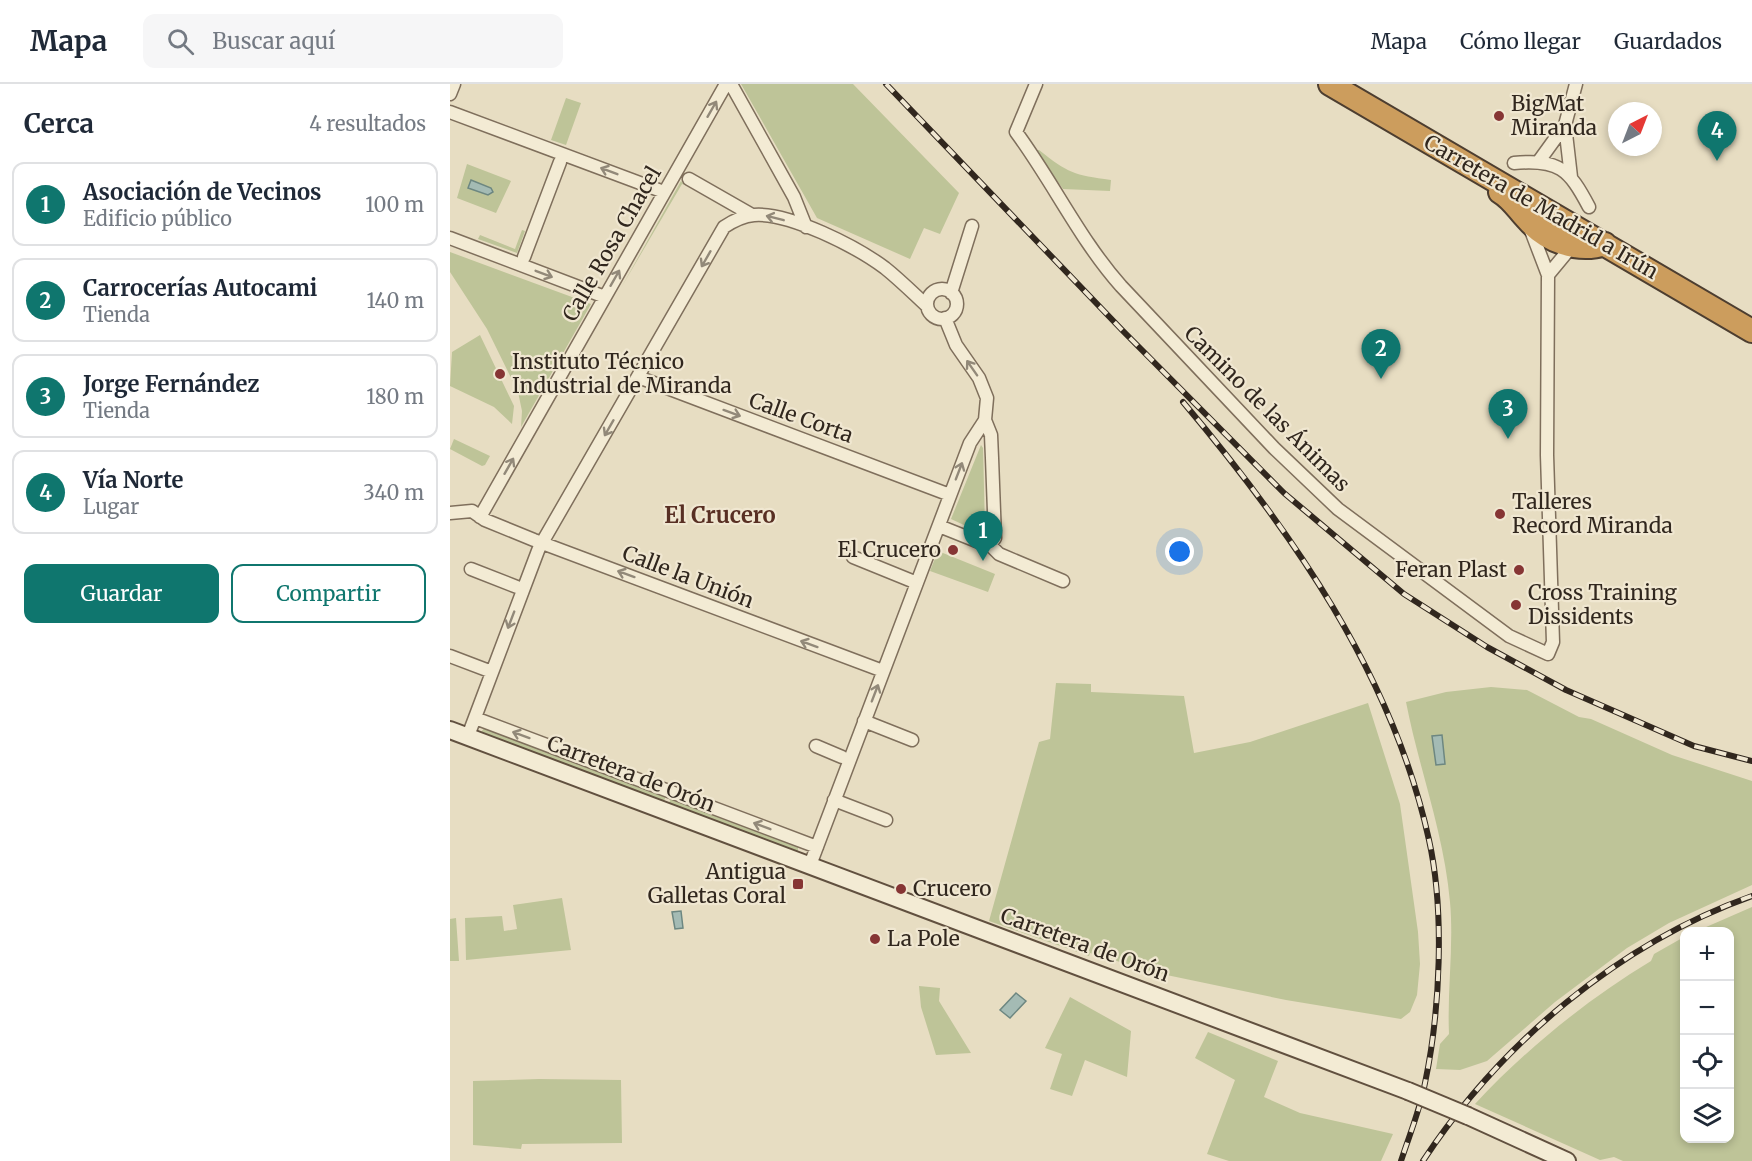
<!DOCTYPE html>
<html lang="es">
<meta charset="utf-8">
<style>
body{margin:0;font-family:Merriweather,serif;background:#f6f6f7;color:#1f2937}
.controls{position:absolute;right:18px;bottom:18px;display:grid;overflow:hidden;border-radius:12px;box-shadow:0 3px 9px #0003}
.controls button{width:54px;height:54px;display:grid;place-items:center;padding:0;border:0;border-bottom:2px solid #e0e1e3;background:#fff;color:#1f2937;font:30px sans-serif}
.compass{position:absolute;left:1158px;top:18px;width:54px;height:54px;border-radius:50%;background:#fff;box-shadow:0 3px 9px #0003;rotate:42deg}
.you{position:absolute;left:730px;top:468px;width:21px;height:21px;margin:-15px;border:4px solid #fff;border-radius:50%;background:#1a73e8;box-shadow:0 0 0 9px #1a73e833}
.badge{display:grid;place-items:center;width:39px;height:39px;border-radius:50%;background:#0f766e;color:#fff;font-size:20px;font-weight:700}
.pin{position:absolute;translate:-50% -50px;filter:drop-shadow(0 2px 3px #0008)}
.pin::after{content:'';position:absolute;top:32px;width:21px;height:18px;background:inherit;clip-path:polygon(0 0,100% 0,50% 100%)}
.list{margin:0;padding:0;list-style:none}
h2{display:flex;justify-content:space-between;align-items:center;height:78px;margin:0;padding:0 24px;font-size:26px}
h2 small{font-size:20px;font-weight:400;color:#747a83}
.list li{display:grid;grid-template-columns:39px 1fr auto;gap:18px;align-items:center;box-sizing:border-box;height:84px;margin:0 12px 12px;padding:0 12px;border:2px solid #e0e1e3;border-radius:12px}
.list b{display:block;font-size:22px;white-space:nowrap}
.list p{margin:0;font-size:20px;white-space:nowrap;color:#747a83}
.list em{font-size:20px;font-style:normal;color:#747a83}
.actions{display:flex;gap:12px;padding:18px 24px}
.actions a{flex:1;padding:14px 0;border:2px solid #0f766e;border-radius:12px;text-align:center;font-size:21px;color:#0f766e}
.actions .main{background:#0f766e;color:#fff}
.icon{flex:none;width:33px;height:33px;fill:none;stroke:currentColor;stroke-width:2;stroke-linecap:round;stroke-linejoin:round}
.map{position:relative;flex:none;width:1302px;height:1077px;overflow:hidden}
header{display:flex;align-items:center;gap:36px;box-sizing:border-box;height:84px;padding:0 30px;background:#fff;border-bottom:2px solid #e0e1e3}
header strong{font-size:28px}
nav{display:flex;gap:33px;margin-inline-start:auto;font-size:21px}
.search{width:420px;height:54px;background:#f6f6f7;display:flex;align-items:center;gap:15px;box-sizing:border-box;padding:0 21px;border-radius:12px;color:#747a83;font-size:22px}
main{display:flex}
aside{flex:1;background:#fff}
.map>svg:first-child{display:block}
</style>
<header>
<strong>Mapa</strong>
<div class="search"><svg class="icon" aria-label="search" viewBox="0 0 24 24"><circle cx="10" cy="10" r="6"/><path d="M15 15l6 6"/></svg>Buscar aquí</div>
<nav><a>Mapa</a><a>Cómo llegar</a><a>Guardados</a></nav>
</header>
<main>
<aside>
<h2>Cerca<small>4 resultados</small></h2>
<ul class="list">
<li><span class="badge">1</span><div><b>Asociación de Vecinos</b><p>Edificio público</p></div><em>100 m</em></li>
<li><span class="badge">2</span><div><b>Carrocerías Autocami</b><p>Tienda</p></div><em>140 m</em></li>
<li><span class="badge">3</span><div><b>Jorge Fernández</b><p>Tienda</p></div><em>180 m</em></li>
<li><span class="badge">4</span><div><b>Vía Norte</b><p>Lugar</p></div><em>340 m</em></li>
</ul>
<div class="actions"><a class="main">Guardar</a><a>Compartir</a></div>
</aside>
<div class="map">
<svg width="1302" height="1077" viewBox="0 0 1302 1077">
<rect width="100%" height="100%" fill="#e7ddc2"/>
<!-- green -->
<path fill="#bec498" d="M291 0H403L509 109 490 150 474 144 460 175 367 134Z
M116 14 131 19 116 61 101 56Z
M585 66H589C618 89 624 91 661 96L660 107 613 105Z
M17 80 61 97 46 129 7 114Z
M231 97 235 101 232 100 171 204Z
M72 146 75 147 67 169 28 155 30 151 65 165Z
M0 168 141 220 71 343 72 327 68 308 37 245 0 188Z
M30 251 64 322 62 340 44 323 0 302 2 268Z
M4 355 40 372 35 381 32 382 0 365Z
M531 361 533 364 535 443 529 448 501 435Z
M488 467 545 490 538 508 480 487Z
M606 599 641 600V608L734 612 744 669 800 658 918 619 950 720 968 848 970 880 967 911 960 928 951 935 836 916 707 889 640 869 639 872 539 837 589 658 600 655Z
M1041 603 1077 606 1129 633 1141 635 1222 671 1302 697V801L1219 839 1177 864 1105 918 1037 977 1010 986 986 985 990 960 999 950C997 906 1004 862 1000 818 994 749 969 685 956 618L996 608Z
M35 643 216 712 214 717 31 648Z
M221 714 348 762V768L219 719Z
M112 814 121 866 16 876 15 834 52 832 54 847 67 845 63 821Z
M1302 823V1077H1173L1164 1073 1150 1076 1025 1020C1076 965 1138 915 1201 877L1204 870 1234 853V1054H1280V848L1247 847Z
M6 834 9 877H0V835Z
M469 902 490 904 489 917 521 969 486 971 471 923Z
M620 913 681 947 677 993 635 976 622 1012 600 1005 612 970 595 964Z
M758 948 828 977 814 1013 850 1029 943 1050 931 1077H779L757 1070 785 996 745 974Z
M89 995 171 996 172 1059 72 1060 71 1065 23 1061V997Z"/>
<!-- water -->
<path fill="#a4bbb4" stroke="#6d8781" stroke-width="1.5" d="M21 96 41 104 43 108 38 111 18 104Z
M992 651 995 680 986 681 982 652Z
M231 827 233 844 225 845 222 828Z
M566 909 576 917 560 934 550 926Z"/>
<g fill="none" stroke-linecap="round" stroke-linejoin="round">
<defs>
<path id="street" d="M281 0 344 113 356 143
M586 0 566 48C603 98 630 156 671 202L824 364 888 425 1059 552 1098 570 1103 558 1097 371 1098 191 1080 144
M0 10 4 0
M0 28 214 108
M1115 41 1121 93
M1089 77 1115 41 1126 0
M1064 79C1109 75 1119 85 1139 123
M239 95 302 131
M0 154 155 213
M74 173 110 78
M1098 191 1122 162
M477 220a15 15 0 1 1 30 0a15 15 0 1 1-30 0Z
M501 209 522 142
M188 293 500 411
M0 429 22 427 35 436 84 456 433 587
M30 433 276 0
M489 442 534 460 540 461 545 454 542 374 541 351 535 336 537 314 529 294 506 261 495 234
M540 461 549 470 613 497
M403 473 467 499
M21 485 67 503
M0 572 42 588
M25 634 367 763
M414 637 462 656
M18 652 89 464 274 143C283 137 292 132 304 131 339 128 407 163 435 184 450 196 463 209 477 222
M366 662 392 673
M384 716 436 736
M360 781 520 359 535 336"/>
<path id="secondary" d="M0 646 958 1007
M1018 1032 1117 1077"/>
<path id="highway" d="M880 0 1302 247
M1050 108C1062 115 1068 126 1077 135 1096 157 1127 169 1155 160"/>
</defs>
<!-- street casing -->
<use href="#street" stroke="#7f6f5c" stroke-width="15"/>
<!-- secondary casing -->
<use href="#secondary" stroke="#61503f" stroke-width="20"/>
<!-- highway casing -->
<use href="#highway" stroke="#4d3e30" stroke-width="26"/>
<!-- street -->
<use href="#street" stroke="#f3ebd4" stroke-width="12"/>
<!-- secondary -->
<use href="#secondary" stroke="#f3ebd4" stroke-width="16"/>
<!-- highway -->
<use href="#highway" stroke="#cc9d5d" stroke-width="22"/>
<defs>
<path id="rail" d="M436 0 673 247 834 409 954 510 1037 563 1116 606 1244 662 1302 677
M733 318C840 445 943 591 979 756 995 828 990 928 975 999 970 1026 959 1052 951 1077
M973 1077C1050 960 1169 859 1302 812"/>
</defs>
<!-- rail casing -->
<use href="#rail" stroke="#31271e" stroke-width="6"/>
<!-- rail -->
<use href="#rail" stroke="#f0e7d1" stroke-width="4" stroke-dasharray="11" stroke-linecap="butt"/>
<defs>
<path id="secondary-bridge" d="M958 1007 1018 1032"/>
</defs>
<!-- secondary-bridge casing -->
<use href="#secondary-bridge" stroke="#61503f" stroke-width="20" stroke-linecap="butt"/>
<!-- secondary-bridge -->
<use href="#secondary-bridge" stroke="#f3ebd4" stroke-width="16"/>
</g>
<!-- one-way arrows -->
<defs><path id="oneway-shaft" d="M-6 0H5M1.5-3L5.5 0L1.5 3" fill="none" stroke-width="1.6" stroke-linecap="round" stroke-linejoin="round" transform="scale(1.5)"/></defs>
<g stroke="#928979">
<use href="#oneway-shaft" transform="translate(262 25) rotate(-60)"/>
<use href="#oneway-shaft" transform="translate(159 87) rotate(-159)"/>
<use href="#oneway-shaft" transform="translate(325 134) rotate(-166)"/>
<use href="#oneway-shaft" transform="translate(256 175) rotate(120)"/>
<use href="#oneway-shaft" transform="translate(94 190) rotate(21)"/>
<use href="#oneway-shaft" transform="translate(165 194) rotate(-60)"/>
<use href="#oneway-shaft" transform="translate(522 284) rotate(-125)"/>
<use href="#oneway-shaft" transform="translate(282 329) rotate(20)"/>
<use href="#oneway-shaft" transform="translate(159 344) rotate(120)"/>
<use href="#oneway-shaft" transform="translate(59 382) rotate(-60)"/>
<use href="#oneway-shaft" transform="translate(509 387) rotate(-69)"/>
<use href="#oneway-shaft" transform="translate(176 490) rotate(-160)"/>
<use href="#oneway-shaft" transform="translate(61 536) rotate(111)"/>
<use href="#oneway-shaft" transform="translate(359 560) rotate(-160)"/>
<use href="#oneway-shaft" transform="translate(425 609) rotate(-69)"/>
<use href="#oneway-shaft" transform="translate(71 651) rotate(-160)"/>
<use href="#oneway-shaft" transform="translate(312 742) rotate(-159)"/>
</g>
<!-- markers -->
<g fill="#863534" stroke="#f0e7d1" stroke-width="2">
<circle cx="1049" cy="32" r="6"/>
<circle cx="50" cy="290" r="6"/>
<circle cx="1050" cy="430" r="6"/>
<circle cx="503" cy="466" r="6"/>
<circle cx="1069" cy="486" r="6"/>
<circle cx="1066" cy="521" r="6"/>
<rect x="342" y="794" width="12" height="12" rx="3"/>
<circle cx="451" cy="805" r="6"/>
<circle cx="425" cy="855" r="6"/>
</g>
<g text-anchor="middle" stroke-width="4.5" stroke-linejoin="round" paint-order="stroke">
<!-- poi labels -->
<g font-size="21" fill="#31271e" stroke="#f0e7d1" text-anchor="start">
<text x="1061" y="27">BigMat<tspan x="1061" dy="24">Miranda</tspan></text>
<text x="62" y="285">Instituto Técnico<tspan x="62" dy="24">Industrial de Miranda</tspan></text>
<text x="1062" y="425">Talleres<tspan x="1062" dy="24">Record Miranda</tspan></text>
<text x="491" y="473" text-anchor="end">El Crucero</text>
<text x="1057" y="493" text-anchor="end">Feran Plast</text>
<text x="1078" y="516">Cross Training<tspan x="1078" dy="24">Dissidents</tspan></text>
<text x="336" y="795" text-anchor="end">Antigua<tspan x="336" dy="24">Galletas Coral</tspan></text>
<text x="463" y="812">Crucero</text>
<text x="437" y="862">La Pole</text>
</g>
<!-- street labels -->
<g font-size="21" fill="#31271e" stroke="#f0e7d1">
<text transform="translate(1091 123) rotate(30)" y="7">Carretera de Madrid a Irún</text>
<text transform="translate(162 160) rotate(-60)" y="7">Calle Rosa Chacel</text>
<text transform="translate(817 325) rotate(45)" y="7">Camino de las Ánimas</text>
<text transform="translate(351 334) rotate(20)" y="7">Calle Corta</text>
<text transform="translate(238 493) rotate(21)" y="7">Calle la Unión</text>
<text transform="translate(181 690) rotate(21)" y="7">Carretera de Orón</text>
<text transform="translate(635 861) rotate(20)" y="7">Carretera de Orón</text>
</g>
<!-- neighbourhood labels -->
<g font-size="22" font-weight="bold" fill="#582f23" stroke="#f0e7d1">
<text x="270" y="439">El Crucero</text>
</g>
</g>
</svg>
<div class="controls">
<button>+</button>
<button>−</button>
<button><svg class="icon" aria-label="locate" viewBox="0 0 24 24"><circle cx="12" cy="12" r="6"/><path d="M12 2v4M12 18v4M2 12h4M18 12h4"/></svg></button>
<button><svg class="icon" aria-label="layers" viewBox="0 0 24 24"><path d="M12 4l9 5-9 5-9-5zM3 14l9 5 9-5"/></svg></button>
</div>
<svg class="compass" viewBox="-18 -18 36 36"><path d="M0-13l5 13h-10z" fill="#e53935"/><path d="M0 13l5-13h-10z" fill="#747a83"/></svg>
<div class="you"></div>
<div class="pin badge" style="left:533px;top:477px">1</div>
<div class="pin badge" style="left:931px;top:295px">2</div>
<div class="pin badge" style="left:1058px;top:355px">3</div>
<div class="pin badge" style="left:1267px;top:77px">4</div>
</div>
</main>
